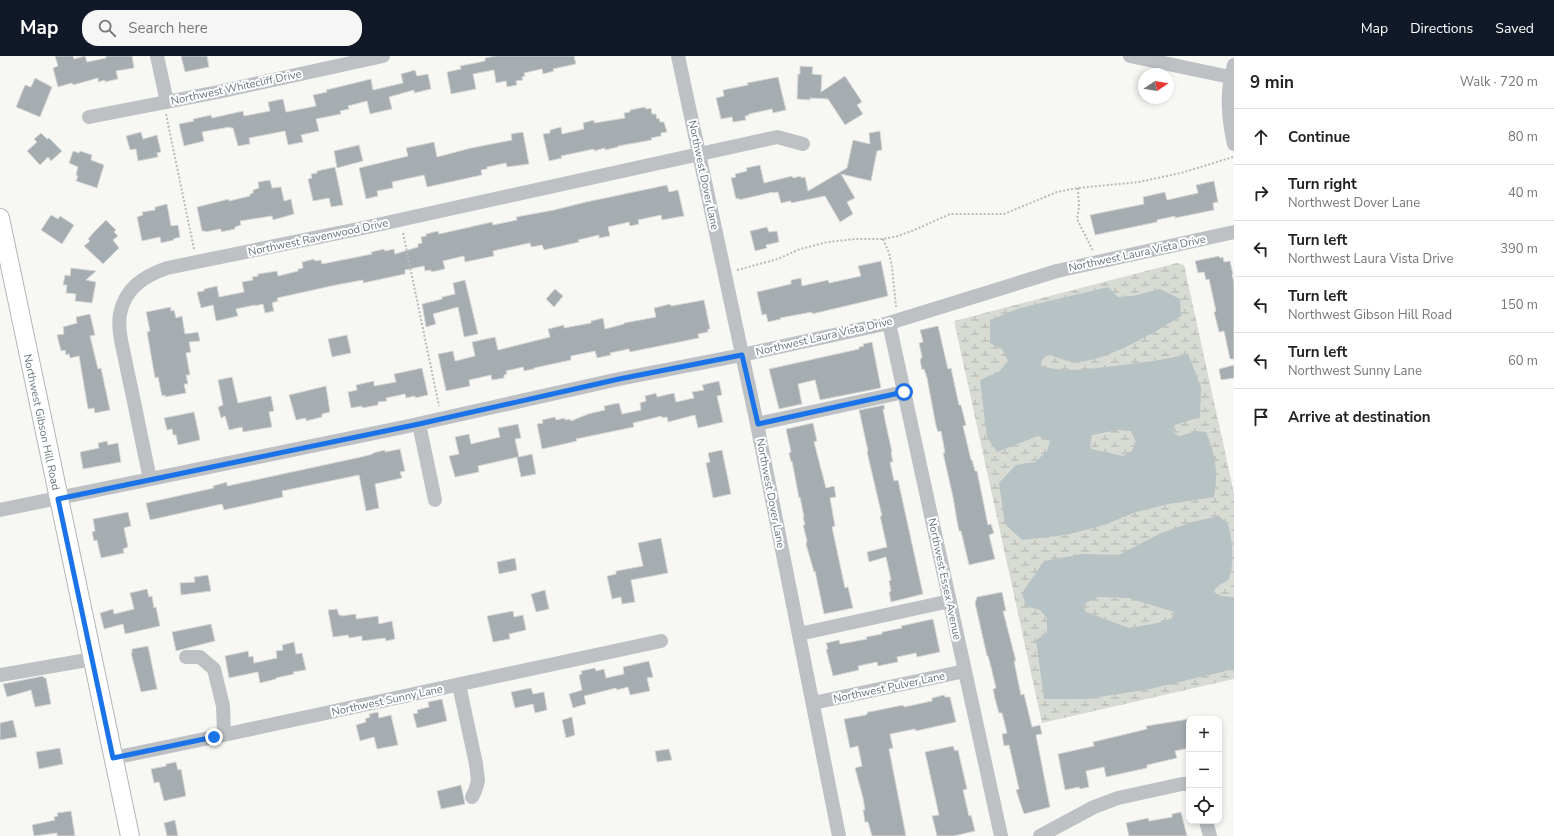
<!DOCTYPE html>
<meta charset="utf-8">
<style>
body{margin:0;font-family:"Nunito Sans",sans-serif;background:#f6f6f6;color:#222}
.controls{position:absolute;right:12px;bottom:12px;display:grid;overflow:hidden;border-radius:8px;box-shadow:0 2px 6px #0003}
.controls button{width:36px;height:36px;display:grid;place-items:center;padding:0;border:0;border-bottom:1px solid #e0e0e0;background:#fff;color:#222;font:20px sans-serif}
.compass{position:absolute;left:1138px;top:12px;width:36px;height:36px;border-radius:50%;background:#fff;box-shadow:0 2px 6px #0003;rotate:78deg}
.stop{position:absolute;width:12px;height:12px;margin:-9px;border:3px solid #1a73e8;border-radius:50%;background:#fff}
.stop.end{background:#1a73e8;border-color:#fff;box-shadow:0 1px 4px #0008}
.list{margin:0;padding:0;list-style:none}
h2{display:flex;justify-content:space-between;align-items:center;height:52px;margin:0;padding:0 16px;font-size:17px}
h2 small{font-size:13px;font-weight:400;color:#767676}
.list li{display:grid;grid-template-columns:26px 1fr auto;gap:12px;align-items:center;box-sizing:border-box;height:56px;padding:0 16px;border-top:1px solid #e0e0e0}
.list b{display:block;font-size:15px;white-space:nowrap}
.list p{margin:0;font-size:13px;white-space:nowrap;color:#767676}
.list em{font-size:13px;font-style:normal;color:#767676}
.icon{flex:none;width:22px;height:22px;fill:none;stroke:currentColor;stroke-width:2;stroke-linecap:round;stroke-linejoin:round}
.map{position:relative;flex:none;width:1234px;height:780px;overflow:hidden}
header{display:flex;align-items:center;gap:24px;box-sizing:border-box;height:56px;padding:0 20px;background:#111827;color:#fff}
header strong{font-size:19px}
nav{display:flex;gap:22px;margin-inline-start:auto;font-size:14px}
.search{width:280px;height:36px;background:#f6f6f6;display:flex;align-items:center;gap:10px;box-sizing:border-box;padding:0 14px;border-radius:16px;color:#767676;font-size:15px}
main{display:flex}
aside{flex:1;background:#fff}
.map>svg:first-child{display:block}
</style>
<header>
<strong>Map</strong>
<div class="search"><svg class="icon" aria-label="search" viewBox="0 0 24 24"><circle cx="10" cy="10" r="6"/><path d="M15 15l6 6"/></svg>Search here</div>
<nav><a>Map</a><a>Directions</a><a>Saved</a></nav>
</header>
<main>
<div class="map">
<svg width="1234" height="780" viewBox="0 0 1234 780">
<defs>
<pattern id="wetland-marsh" width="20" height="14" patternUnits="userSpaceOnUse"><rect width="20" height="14" fill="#d8dbd4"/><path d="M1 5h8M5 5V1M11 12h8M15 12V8" fill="none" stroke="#b3b6b1"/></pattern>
</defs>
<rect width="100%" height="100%" fill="#f7f7f4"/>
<!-- wetland -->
<path fill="url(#wetland-marsh)" d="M1177 207 1184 209 1234 437V623L1042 667 954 265Z"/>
<!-- water -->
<path fill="#b6c2c4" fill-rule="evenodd" d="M1108 231 1118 241 1133 240 1160 233 1180 243 1181 260C1155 276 1109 304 1078 306 1068 307 1057 301 1048 298L1042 304 1041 310C1065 317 1090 313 1115 310 1139 307 1164 304 1188 298L1201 331 1200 361 1175 369 1173 377 1180 380 1196 375 1206 376C1216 402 1218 413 1214 441L1168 448 1136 456 1104 469 1066 479 1022 484 1005 468 999 427 1016 409 1035 406 1047 395 1050 385 1038 380 997 396 987 381 980 324 1000 315 1008 305 1002 293 990 287V264L1020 252ZM1118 374 1131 375 1136 386 1132 395 1123 400 1091 393 1090 389 1092 379Z
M1219 460C1222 463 1226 466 1228 469 1233 482 1234 511 1229 522 1224 529 1217 527 1214 536L1221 540 1234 541V613L1150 633 1087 643H1044L1036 584 1047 577V562L1040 554 1026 550 1022 537 1044 505 1082 498 1119 499 1159 478 1192 466ZM1098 541 1129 542 1174 556 1172 562 1158 567 1129 572 1086 556 1083 548Z"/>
<!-- building -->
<path fill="#a5adb1" stroke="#d9d8d7" d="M55 0H73L74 3 85 0 87 6 106 2V0H132L134 12 116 15 118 23 105 26V24L98 26V22L73 29 72 27 58 31 53 12 58 10Z
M181 0H207L209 11 185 16Z
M496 0H574L576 8 553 13 554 15 543 18 542 13 524 17 525 20 522 21 523 24 516 25 517 29 507 31 506 25 496 27 494 14 473 18 476 33 451 38 447 16 461 13 460 10 485 5V2Z
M800 10 813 11 812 18 822 19 821 36 845 20 862 46 857 49 863 58 845 69 828 43 810 42V44L797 43 798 18H800Z
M415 14 417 20 428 18 431 33 414 37V34L389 41 392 53 370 58 367 45 348 50 349 53 340 55 341 58 316 63 319 75 301 79 303 86 288 89 285 75 249 82 250 88 238 90 233 72H230V71L202 76 204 85 184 90 179 68 194 65 193 63 211 59 212 62 243 55 244 60 270 55 268 46 283 43 286 56 316 50 313 39 327 36 326 34 371 23 373 34 403 27 401 18Z
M778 21 786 54 773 57 772 53 749 58V59L745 60 746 64 733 66 732 61 721 63 716 42 724 40 723 34 748 29 747 27Z
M35 22 52 31 40 61 16 51 25 29 31 31Z
M645 51 646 53 651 52 652 58H656L657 63 659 62 660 66H664L667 76 661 77V80L651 82 652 84 618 90V91L605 94V92L594 95V93L561 100 562 102 549 105 543 78 550 77V74L561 71 562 78 584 73 583 67 594 64V67L625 62 624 57 630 56V54Z
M880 75 882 94 877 95 871 125 841 118 855 142 847 146 853 158 840 166 825 140 791 147V145L781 147 778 136 773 137V136L739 144V142L736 143 731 122 736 121 735 118 747 115 746 112 760 109 764 127 792 120 793 122 801 120V122L805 121 808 135 847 112 853 84 870 88 869 77Z
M141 76 143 83 157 79 161 96 157 97 158 101 138 105 136 93 130 94 126 80Z
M523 76 529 108 507 111 506 107 487 111V113L481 114 482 119 427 131 424 119 392 126 393 132 377 135 378 140 366 143 359 112 408 100 406 92 434 86 437 101 471 92 512 84 511 78Z
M41 77 47 83 49 82 62 95 51 105 48 101 40 109 27 95 37 86 34 83Z
M359 89 363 105 337 112 334 95Z
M73 95 79 97 80 95 92 99 91 104 104 109 97 132 76 125 78 120 76 119 78 111 69 107Z
M335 111 343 149 331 151 329 142 313 145 308 123 312 122 311 118 317 117V115Z
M270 124 272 132 281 131 284 145 291 143 294 158 273 164 272 160 240 165 241 169 235 171V173L221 176V173L205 176V175H202L197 151 229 143V145L250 140V138L253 137V134L259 132 258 126Z
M1214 125 1218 146 1213 147 1214 154 1175 162V160L1157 164V166L1095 179 1090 159 1144 148 1143 141 1165 136 1167 144 1198 137 1196 129Z
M667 129 669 136 678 134 684 160 662 164 661 159 638 164 639 168 630 170 629 166 608 171 610 180 599 182V179L578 184 579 186 544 194 542 189 531 191 530 187 493 195 494 200 465 206 464 200 443 205 445 213 431 216V214L425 215 424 210 405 214V218L363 227V224L336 229 277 242 278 245 272 247 274 255 265 257 263 248 255 250V249L236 253 238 260 216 265 213 249 201 252 197 236 204 235V233L217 230 219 241 244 236 242 226 253 224 252 221 258 220V218L277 215 278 220 298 215V213L303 212 302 206 314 203 315 205 321 204 322 208 372 198 371 196 384 193 385 195 394 193 395 198 418 191V188L422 187 421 181 426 180V178L438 175 439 178 492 166 493 169 517 164 516 161 554 154 586 146Z
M167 148 171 170 178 169 180 181 173 183 174 184 161 187 160 181 142 185 137 161 143 159 142 156 155 154V151Z
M51 159 58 163 60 160 74 169 62 188 41 174Z
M106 164 116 174 114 176 118 180 113 184 119 192 103 208 84 190 90 185 88 183 94 176Z
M767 171 769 176 777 175 779 186 766 189 767 192 755 195 750 175Z
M1219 200 1220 202 1223 201 1224 206 1230 205 1233 218H1232L1234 226V303H1230L1224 275 1219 276 1214 256 1216 255 1209 223 1206 224 1204 216 1198 217 1195 205Z
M881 205 888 240 812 258V256L780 262 781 263 768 266 766 258 762 259 757 236 791 228V224L801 222 802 230 828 224 829 227 861 220 858 210Z
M71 212 96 215 86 224 96 226 92 247 75 245 76 238 66 237 67 229H63L65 219 70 220Z
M465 224 478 278 464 281 458 251 433 258 436 268 426 271 422 248 442 243V241L455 238 453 227Z
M555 233 563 240 554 251 546 243Z
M704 244 710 273H708V276L698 278 699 282 630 296 629 293 610 297 611 299 597 302 595 295 571 300V304L534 312V313L524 315 523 311 506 315 507 318 504 319V322L492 324 491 319 469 324 470 330 446 335 438 298 453 295 455 305 475 300 472 286 495 281 498 294 550 281 548 273 564 269V272L591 267V265L603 262 605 273 624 268V267L656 261 654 252 670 248 671 250Z
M171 251V255L174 254 176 262 182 260 185 278 198 276 200 285 189 286 191 296 186 297 190 319H186L188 328H184L186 337 165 341V339L162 340 158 321 155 322 147 276 150 275 146 256Z
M90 258 95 279 90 280 98 313 101 312 110 354 95 357 94 352 88 353 79 300 70 302 69 298 66 299 65 294 61 295 57 279 64 278 63 271 77 267 76 261Z
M938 270 948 313 951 312 959 349H961L966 369 963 370 971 404H972L975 415H977L988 469 991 468 994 477 989 479 995 503 969 509 961 475H959L957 465 953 441 943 397H945L941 375 938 376 936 370 927 322 924 313 922 314 920 304 922 301 919 287 923 286 920 274Z
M347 279 351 297 332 301 328 283Z
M872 286 881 332 820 344 815 324 798 328 802 348 779 353 769 313 859 293V291L864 290 863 288Z
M1234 309V322L1221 324 1219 313Z
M422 312 428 339 415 342V340L406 342 405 338 386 342 387 345 378 346V349L362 352V350L351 352 348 336 357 334 356 329 374 325V330L396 326 394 318Z
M232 321 238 347 271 340 274 355 269 356 272 371 243 376 242 371 229 374 225 360 221 362 218 351 223 349 218 324Z
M719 325 722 339 717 340 723 366 698 372 695 359 668 366 667 361 662 362V360L633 367 634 371 576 383 577 385 542 393 537 368 543 367 542 364 555 361 556 364 565 362V364L570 363 571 365 588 358 605 354 604 350 619 347 622 358 641 354 640 347 646 345 645 340 656 337 657 341 674 337 676 346 694 342 692 336 704 334 702 329Z
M326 330 330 356 322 358V361L306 365V362L296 364 289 339Z
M884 349 885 353H883L885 364 892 396 891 397 893 406H890L894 425 898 424 923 538 891 546 889 536 891 535 889 525 891 524 886 501 869 506 867 496 887 491 880 460H882L867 396 868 395 859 354Z
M194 356 200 384 178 389 176 379H173L172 373 167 374 164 362Z
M813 367 817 385 814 386 826 432 834 430 836 441 830 442 835 470 832 471 845 532 848 531 853 552 824 558 815 515 814 516 806 488 807 485 803 469H805L803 461H804L800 441 799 442 792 405 791 406 789 397 791 396 786 373Z
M518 368 521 382 515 383 519 401 532 398 536 418 521 421 517 402 518 401 478 410 479 416 455 421 449 400 459 398 455 381 469 378 471 388 500 381 498 372Z
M107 385 108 389 118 387 121 406 83 413 80 396 99 392 98 387Z
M400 393 405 415 400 416 402 422 375 428 379 452 366 455 359 419 282 435 283 441 224 454 222 448 150 464 146 447 214 432 213 430 227 426V430L361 401 373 398V397L385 394V396Z
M722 394 731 438 713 442 706 407 710 406 708 397Z
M128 456 131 470 124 472 128 491 123 493 124 497 101 502 97 484 94 485 92 476 95 475 93 463Z
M661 482 668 517 631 524 635 546 622 548 621 541 612 543 607 520 616 518V515L643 510 638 487Z
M515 502 517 514 499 518 497 506Z
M208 519 211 535 181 539 180 527 195 526 194 521Z
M147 533 149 541 152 540 154 552 156 551 160 570 125 578 123 568 104 573 100 557 113 553 114 558 134 553 130 537Z
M545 534 549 553 536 556 531 538Z
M1002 536 1006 555H1003L1016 605H1014L1021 639 1024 638 1032 671 1040 669 1042 678 1036 679 1050 751 1024 758 1016 734 1019 733 1009 689 1004 690 1002 678 1007 677 1002 657H999L995 643 993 633 996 632 991 611 988 600H987L975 547 977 541Z
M337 553 339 559H341V560L356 558V563L378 560 379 568 392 565 395 583 386 585 385 582 362 585V580L349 582 348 579 333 581 328 554Z
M513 555 514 561 523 559 526 574 509 578 510 583 493 586 487 560Z
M933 563 940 596 917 601 916 597 897 601 898 606 878 610 877 606 858 610 859 614 833 620 826 593H828L826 587 839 584 840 588 867 583 866 581 882 578V576L902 572 901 570Z
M211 568 215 585 176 595 172 576Z
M294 586 296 598 302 597 306 614 293 616 294 618 276 622V623L260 627 258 616 229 622 225 600 248 595 249 601 253 600 254 607 277 602 276 595 283 594 282 589Z
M148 590 157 633 141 636 131 597H132V593Z
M649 605 653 621 647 622 650 635 630 639 628 631 617 634 616 632 584 640 586 648 573 652 569 638 582 634 579 619 582 618 581 615 595 612 596 615 604 613 606 622 624 618 623 611Z
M43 620 44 622H46L51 648 35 651 31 634 7 641 3 628Z
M531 632 533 638 544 636 547 654 535 657 533 648 515 652 511 636Z
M944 639 945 641H950L956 666 916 675 915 673 890 678 893 692 889 693 906 780H872L868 766H865L863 754H865L863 742 855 712 862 710 858 690 850 692 844 663 866 659 868 656 879 654 903 649 904 651 932 645V642Z
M442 643 447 665 417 672 413 658 418 657 417 654 429 651 428 646Z
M378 656 379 662 391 659 398 689 377 693 374 681 360 685 356 669 366 666 365 663 370 661 369 658Z
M572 661 575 679 566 682 562 664Z
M1189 663V692L1175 695 1177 702 1147 709V712L1106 721 1104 711 1086 715 1089 731 1080 733 1079 731 1065 734 1058 698 1094 690 1093 686 1147 673 1146 670Z
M13 664 17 681 0 684V667Z
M953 690 955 695 958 694 967 733 963 734 969 760 971 759 975 775 954 780H937L932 760 939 759 925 696Z
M60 692 63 708 39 713 36 696Z
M669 693 672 704 657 706 655 695Z
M176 706 178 714 181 713 186 740 164 745 159 726 154 727 151 713 166 710V708Z
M461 729 465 748 441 753 437 735Z
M71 755 75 780H57V777L34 780 32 769 55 764 54 761 58 760 57 757Z
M1181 756 1187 780H1129L1126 767 1148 762 1149 765 1172 761V758Z
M175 764 178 780H167L164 767Z"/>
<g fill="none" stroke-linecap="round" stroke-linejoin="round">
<defs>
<path id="major" d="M0 162 130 780"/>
</defs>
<!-- major casing -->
<use href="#major" stroke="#b1b6b8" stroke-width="20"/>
<!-- path -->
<path stroke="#b7bbbc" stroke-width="2" stroke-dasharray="2 2" stroke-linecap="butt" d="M166 58 194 193
M1078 132 1079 151 1077 163 1093 195
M403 177 439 350
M883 183 889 197 892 211 896 251
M737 214 778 203 800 193 828 186 855 183H883L898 180 914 174 950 158H1004L1057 136 1078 132 1139 126 1162 121 1181 117 1233 101"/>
<!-- minor -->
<path stroke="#bdc1c4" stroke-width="14" d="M157 0 167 46
M678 0 757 368 839 780
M1130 0 1230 21
M1234 9C1226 36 1228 61 1234 88
M89 61 218 36 383 0
M889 267 1001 780
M419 368 435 444
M757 368 904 336
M150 423C142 386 135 349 127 313 124 296 117 275 120 258 125 232 144 220 167 212L363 172 777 81 803 88
M0 454 404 371 619 323 742 299 889 267 1057 215 1234 176
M799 578 950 545
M186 601H200L214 613 223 650 224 679
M0 619 93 603
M459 629 476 708 478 725 475 735 472 741
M813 647 965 615
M113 702 214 681 661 585
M1206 765 1210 780
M1040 780 1094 751 1118 742 1182 728H1189"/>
<!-- major -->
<use href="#major" stroke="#fff" stroke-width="18"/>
</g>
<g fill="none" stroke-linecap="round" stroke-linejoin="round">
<!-- route -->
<path stroke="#1a73e8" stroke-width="5" d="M214 681 113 702 58 443 419 368 619 323 742 299 758 368 904 336"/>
</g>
<g text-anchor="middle" stroke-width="4" stroke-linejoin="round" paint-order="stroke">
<!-- street labels -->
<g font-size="11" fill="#66757c" stroke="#fff">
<text transform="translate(236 31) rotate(-12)" y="4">Northwest Whitecliff Drive</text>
<text transform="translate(704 119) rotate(78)" y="4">Northwest Dover Lane</text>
<text transform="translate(318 181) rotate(-12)" y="4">Northwest Ravenwood Drive</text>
<text transform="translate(1137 197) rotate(-12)" y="4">Northwest Laura Vista Drive</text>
<text transform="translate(824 280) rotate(-13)" y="4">Northwest Laura Vista Drive</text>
<text transform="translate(42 366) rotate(78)" y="4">Northwest Gibson Hill Road</text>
<text transform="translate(771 437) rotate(79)" y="4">Northwest Dover Lane</text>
<text transform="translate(945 523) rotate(78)" y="4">Northwest Essex Avenue</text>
<text transform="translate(889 631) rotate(-12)" y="4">Northwest Pulver Lane</text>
<text transform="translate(387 644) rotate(-12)" y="4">Northwest Sunny Lane</text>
</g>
</g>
</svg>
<div class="controls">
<button>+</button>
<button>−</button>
<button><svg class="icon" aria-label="locate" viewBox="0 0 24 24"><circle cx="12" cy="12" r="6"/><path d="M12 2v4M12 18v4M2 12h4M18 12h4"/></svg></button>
</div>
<svg class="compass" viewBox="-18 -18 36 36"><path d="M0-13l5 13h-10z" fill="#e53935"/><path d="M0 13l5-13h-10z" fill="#767676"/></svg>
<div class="stop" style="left:904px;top:336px"></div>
<div class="stop end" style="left:214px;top:681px"></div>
</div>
<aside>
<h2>9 min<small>Walk · 720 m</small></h2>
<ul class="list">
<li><svg class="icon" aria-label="ahead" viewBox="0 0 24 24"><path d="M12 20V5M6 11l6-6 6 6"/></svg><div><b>Continue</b></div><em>80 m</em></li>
<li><svg class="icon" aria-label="right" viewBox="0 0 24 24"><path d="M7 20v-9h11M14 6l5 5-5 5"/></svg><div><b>Turn right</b><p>Northwest Dover Lane</p></div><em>40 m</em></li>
<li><svg class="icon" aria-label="left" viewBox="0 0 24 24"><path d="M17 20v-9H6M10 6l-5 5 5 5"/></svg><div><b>Turn left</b><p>Northwest Laura Vista Drive</p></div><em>390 m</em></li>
<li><svg class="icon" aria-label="left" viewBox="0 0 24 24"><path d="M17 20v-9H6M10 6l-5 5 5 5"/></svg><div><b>Turn left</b><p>Northwest Gibson Hill Road</p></div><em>150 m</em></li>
<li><svg class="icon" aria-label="left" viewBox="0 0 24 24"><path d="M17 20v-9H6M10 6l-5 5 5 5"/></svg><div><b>Turn left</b><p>Northwest Sunny Lane</p></div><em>60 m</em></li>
<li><svg class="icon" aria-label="arrive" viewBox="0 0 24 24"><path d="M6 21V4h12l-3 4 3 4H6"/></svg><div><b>Arrive at destination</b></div></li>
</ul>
</aside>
</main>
